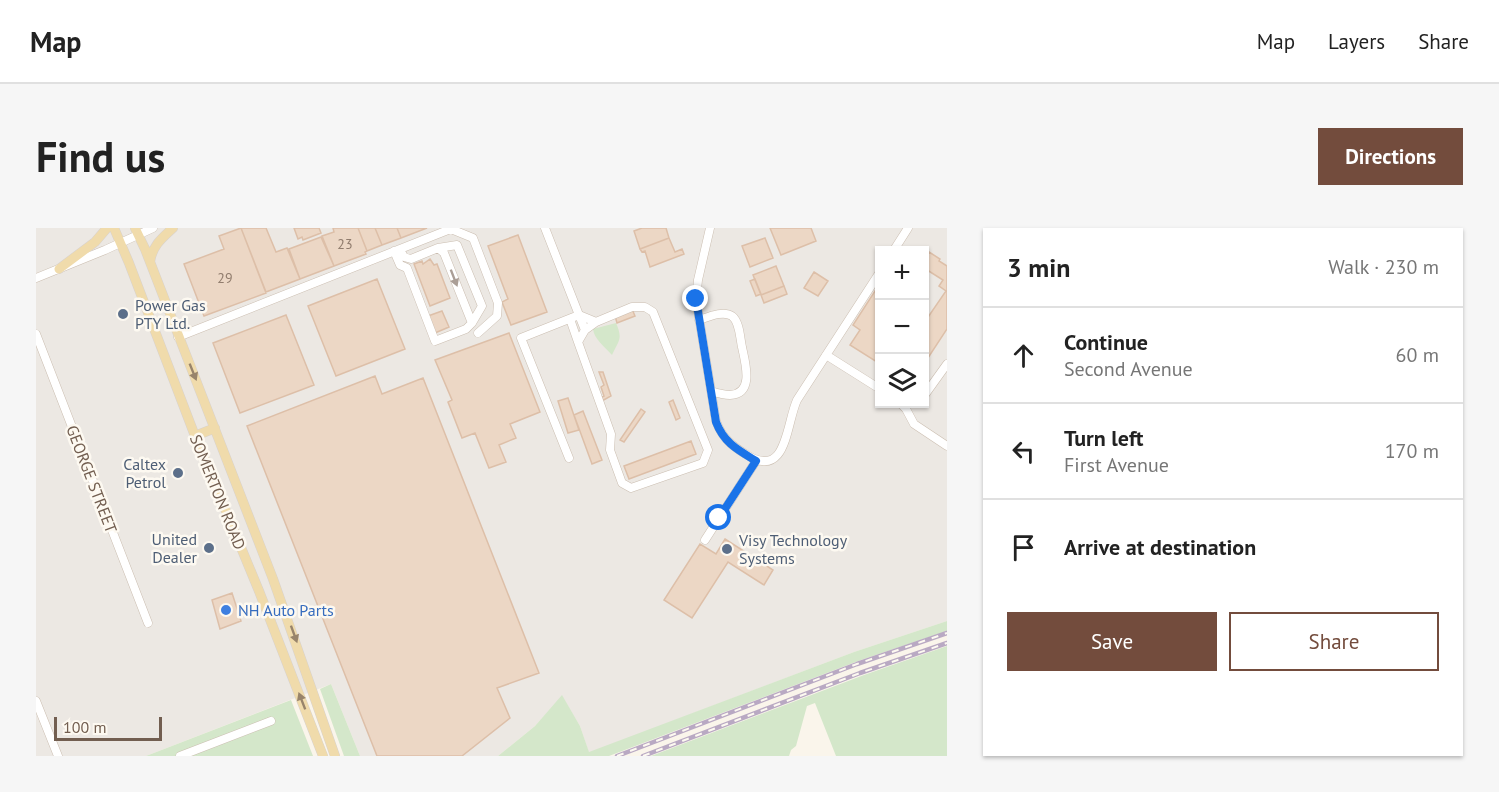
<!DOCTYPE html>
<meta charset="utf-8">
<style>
body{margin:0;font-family:"PT Sans",sans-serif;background:#f6f6f6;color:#222}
.controls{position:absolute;right:18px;top:18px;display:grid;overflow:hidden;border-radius:0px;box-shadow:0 2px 4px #0004}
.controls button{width:54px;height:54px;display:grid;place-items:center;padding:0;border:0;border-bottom:2px solid #e0e0e0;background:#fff;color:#222;font:30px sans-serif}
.scale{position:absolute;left:18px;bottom:15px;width:108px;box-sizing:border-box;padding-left:6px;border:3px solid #725e50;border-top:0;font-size:16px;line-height:21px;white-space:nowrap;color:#725e50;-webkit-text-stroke:4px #fdf9f1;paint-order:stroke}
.stop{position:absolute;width:18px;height:18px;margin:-14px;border:4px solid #1a73e8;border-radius:50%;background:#fff}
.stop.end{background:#1a73e8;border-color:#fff;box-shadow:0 2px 6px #0008}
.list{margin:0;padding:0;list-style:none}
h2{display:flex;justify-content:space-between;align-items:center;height:78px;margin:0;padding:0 24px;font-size:26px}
h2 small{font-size:20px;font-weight:400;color:#767676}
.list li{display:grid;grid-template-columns:39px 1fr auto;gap:18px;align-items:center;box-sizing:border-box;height:96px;padding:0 24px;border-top:2px solid #e0e0e0}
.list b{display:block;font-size:22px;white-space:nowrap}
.list p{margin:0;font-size:20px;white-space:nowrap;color:#767676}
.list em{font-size:20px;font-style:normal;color:#767676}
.actions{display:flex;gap:12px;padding:18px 24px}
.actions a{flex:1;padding:14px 0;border:2px solid #734c3d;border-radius:0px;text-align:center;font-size:21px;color:#734c3d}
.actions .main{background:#734c3d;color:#fff}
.icon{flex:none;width:33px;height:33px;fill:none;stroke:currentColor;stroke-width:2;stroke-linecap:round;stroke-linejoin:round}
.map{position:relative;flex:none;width:911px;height:528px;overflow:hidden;border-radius:0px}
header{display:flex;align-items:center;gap:36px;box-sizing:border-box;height:84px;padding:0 30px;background:#fff;border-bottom:2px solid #e0e0e0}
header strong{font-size:28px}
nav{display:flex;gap:33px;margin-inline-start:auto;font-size:21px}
.intro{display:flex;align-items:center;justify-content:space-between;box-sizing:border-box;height:144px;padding:0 36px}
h1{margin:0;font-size:42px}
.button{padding:15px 27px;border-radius:0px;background:#734c3d;color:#fff;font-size:21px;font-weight:700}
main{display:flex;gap:36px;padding:0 36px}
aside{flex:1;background:#fff;border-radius:0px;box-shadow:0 2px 4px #0004}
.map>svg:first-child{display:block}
</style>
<header>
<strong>Map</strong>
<nav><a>Map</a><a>Layers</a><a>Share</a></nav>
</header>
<div class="intro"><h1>Find us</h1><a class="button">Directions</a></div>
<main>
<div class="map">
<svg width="911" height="528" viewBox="0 0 911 528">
<rect width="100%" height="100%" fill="#faf5eb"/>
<!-- industrial -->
<path fill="#ece8e3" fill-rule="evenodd" d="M0 0H911V393L818 424 553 525 544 498 526 468 499 498 462 528H324L295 456 110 528H0ZM844 22H888V176H844Z"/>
<!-- green -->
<path fill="#d4e7ca" d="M580 95C587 111 583 112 576 127 569 119 558 111 557 101Z
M911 393V403L825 432 573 528H462L499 498 526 467 544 498 553 524 818 424Z
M911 418V528H800L779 475 771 478 760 518 755 522 753 528H615L828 447Z
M295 456 324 528H308L284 461Z
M255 472 277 528H110Z"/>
<!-- building -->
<path fill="#ecd7c5" stroke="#ddbfa8" stroke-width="1.5" d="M205 0 230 65 168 88 148 36 188 21 183 8Z
M205 0H230L240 24 251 20 264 51 230 64Z
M258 0H283L285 5 267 12 266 9 262 11Z
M297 0H322L331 23 329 24 330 26 298 38 286 8 298 4Z
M322 0H339L346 17 331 23Z
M339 0H361L365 10 346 17Z
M361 0H391L365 10Z
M606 0H630L633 10 604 21 598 3Z
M734 0H775L780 13 745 27Z
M482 7 511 84 475 97 466 74 472 71 452 18Z
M285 9 298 38 264 51 253 21Z
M633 10 639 24 646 21 648 26 614 39 609 23 606 24 604 21Z
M729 10 737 30 714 39 706 18Z
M893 24 904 31 903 33 911 38V101L888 136V95L910 63 903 58 907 52 888 40V31Z
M394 31 398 37 401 36 414 70 394 78 378 36 386 33 387 36Z
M740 38 748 58 725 67 717 47Z
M778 44 792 53 782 68 768 60Z
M341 51 369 121 300 148 272 78Z
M719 51 725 66 720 68 714 53Z
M748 58 751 66 728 75 725 67Z
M839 63 844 66V136L814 117 824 102 817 97Z
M596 81 599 88 581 95 579 88Z
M406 83 413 99 399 105 392 88Z
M250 87 278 157 204 185 177 115Z
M473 105 504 184 474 196 480 210 463 217 470 234 453 240 439 205 426 210 412 174 416 172 399 132Z
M563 144H567L575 168 566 173 564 170 568 168 565 159 568 157Z
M339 148 346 166 387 150 503 445 461 460 474 490 426 528H341L211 198Z
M532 170 543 202 532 205 522 173Z
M637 172 644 190 640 192 633 174Z
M605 181 609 184 588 214 584 212Z
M547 183 566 232 556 236 538 187Z
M655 213 660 226 593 251 588 238Z
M689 311 737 342 728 357 692 334 656 390 628 372 664 316 680 326Z
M196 365 205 393 184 401 176 372Z"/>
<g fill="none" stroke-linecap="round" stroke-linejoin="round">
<defs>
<path id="minor" d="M509 0 543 87 560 94 596 79H609L617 84 672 222 667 235 595 260 586 255 574 222 575 206 542 114 549 102 560 94
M674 0 662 52 660 71 680 193C686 210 696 218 711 227 751 252 750 196 761 172L844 44
M415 1 437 10 462 75 461 88 442 105
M402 20 421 17 446 78 436 95
M858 22 872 0
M358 23 364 37 371 40 399 113 430 101 436 95 408 25 402 20 375 31 368 29 364 21
M0 50 69 22 117 0
M534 91 542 114
M663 92C672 89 687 82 696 88 704 94 704 111 706 119 709 134 719 166 694 167 688 167 681 165 675 163
M0 106 112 395
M142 109 417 0
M790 127 844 161
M888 168 911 136
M865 176 870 181 878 196 911 218
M533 230 485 110 543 87 549 102
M669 312 720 233
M0 473 22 528
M144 528 235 493"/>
<path id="major" d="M78 0 93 35 159 208 223 363 287 528
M99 0 109 21 237 351 299 528
M114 34C116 18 126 10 137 0
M23 41 59 14 71 0
M159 208 179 200"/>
</defs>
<!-- minor casing -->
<use href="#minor" stroke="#cbbeb1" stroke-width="9"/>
<!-- major casing -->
<use href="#major" stroke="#d8d2ce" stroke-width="10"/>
<!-- minor -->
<use href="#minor" stroke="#fff" stroke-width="8"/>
<!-- major -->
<use href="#major" stroke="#f0dbab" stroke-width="9"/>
<defs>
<path id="rail" d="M581 528 821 436 911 405
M607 528 824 445 911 415"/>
</defs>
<!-- rail casing -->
<use href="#rail" stroke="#b9a9c3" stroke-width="4.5"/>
<!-- rail -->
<use href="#rail" stroke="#fdf9f1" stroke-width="2" stroke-dasharray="7" stroke-linecap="butt"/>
</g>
<!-- one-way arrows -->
<defs><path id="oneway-solid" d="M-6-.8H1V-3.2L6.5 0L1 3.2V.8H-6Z" transform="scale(1.5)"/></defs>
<use fill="#aa9e96" href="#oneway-solid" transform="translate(418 50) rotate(69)"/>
<g fill="#98846b">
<use href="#oneway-solid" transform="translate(157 144) rotate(68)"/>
<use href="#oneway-solid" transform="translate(258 406) rotate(70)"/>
<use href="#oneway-solid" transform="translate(266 473) rotate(-111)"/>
</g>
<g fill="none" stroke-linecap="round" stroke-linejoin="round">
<!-- route -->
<path stroke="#1a73e8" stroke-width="8" d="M660 71 680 194C688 215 702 222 720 233L683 290"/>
</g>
<!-- markers -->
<g fill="#5c6f8a" stroke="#fdf9f1" stroke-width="2">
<circle cx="87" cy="86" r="6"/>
<circle cx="142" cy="245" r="6"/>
<circle cx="173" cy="320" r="6"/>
<circle cx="691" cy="321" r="6"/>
</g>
<circle fill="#3f7fe0" stroke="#fdf9f1" stroke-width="2" cx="190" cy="382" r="6"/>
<g text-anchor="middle" stroke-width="5" stroke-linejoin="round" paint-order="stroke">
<!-- number labels -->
<g font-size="14" fill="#907c6d">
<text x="309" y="21">23</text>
<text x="189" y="55">29</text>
</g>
<!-- service labels -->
<g font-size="16" fill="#4e5e75" stroke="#fdf9f1" text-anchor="start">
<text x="99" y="83">Power Gas<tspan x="99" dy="18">PTY Ltd.</tspan></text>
<text x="130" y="242" text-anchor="end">Caltex<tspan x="130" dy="18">Petrol</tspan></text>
<text x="161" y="317" text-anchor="end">United<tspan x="161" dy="18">Dealer</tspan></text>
<text x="703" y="318">Visy Technology<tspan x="703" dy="18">Systems</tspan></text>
</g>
<!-- street labels -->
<g font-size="16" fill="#725e50" stroke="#fdf9f1">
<text transform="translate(56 251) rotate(69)" y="6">GEORGE STREET</text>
<text transform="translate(182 264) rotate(68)" y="6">SOMERTON ROAD</text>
</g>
<!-- shop labels -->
<g font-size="16" fill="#366cbe" stroke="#fdf9f1" text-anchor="start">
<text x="202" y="388">NH Auto Parts</text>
</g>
</g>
</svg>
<div class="controls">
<button>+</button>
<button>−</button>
<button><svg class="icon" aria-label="layers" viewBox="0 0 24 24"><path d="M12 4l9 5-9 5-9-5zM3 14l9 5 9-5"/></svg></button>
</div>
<div class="scale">100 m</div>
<div class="stop" style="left:683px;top:290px"></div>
<div class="stop end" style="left:660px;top:71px"></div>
</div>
<aside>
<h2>3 min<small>Walk · 230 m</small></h2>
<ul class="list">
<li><svg class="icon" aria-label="ahead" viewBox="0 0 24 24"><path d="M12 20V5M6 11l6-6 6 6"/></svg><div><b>Continue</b><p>Second Avenue</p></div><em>60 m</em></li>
<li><svg class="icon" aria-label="left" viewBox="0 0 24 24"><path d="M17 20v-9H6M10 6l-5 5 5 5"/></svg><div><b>Turn left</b><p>First Avenue</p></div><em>170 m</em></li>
<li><svg class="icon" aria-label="arrive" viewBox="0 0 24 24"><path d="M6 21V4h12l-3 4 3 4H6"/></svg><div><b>Arrive at destination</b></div></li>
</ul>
<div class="actions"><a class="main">Save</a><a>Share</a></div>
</aside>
</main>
